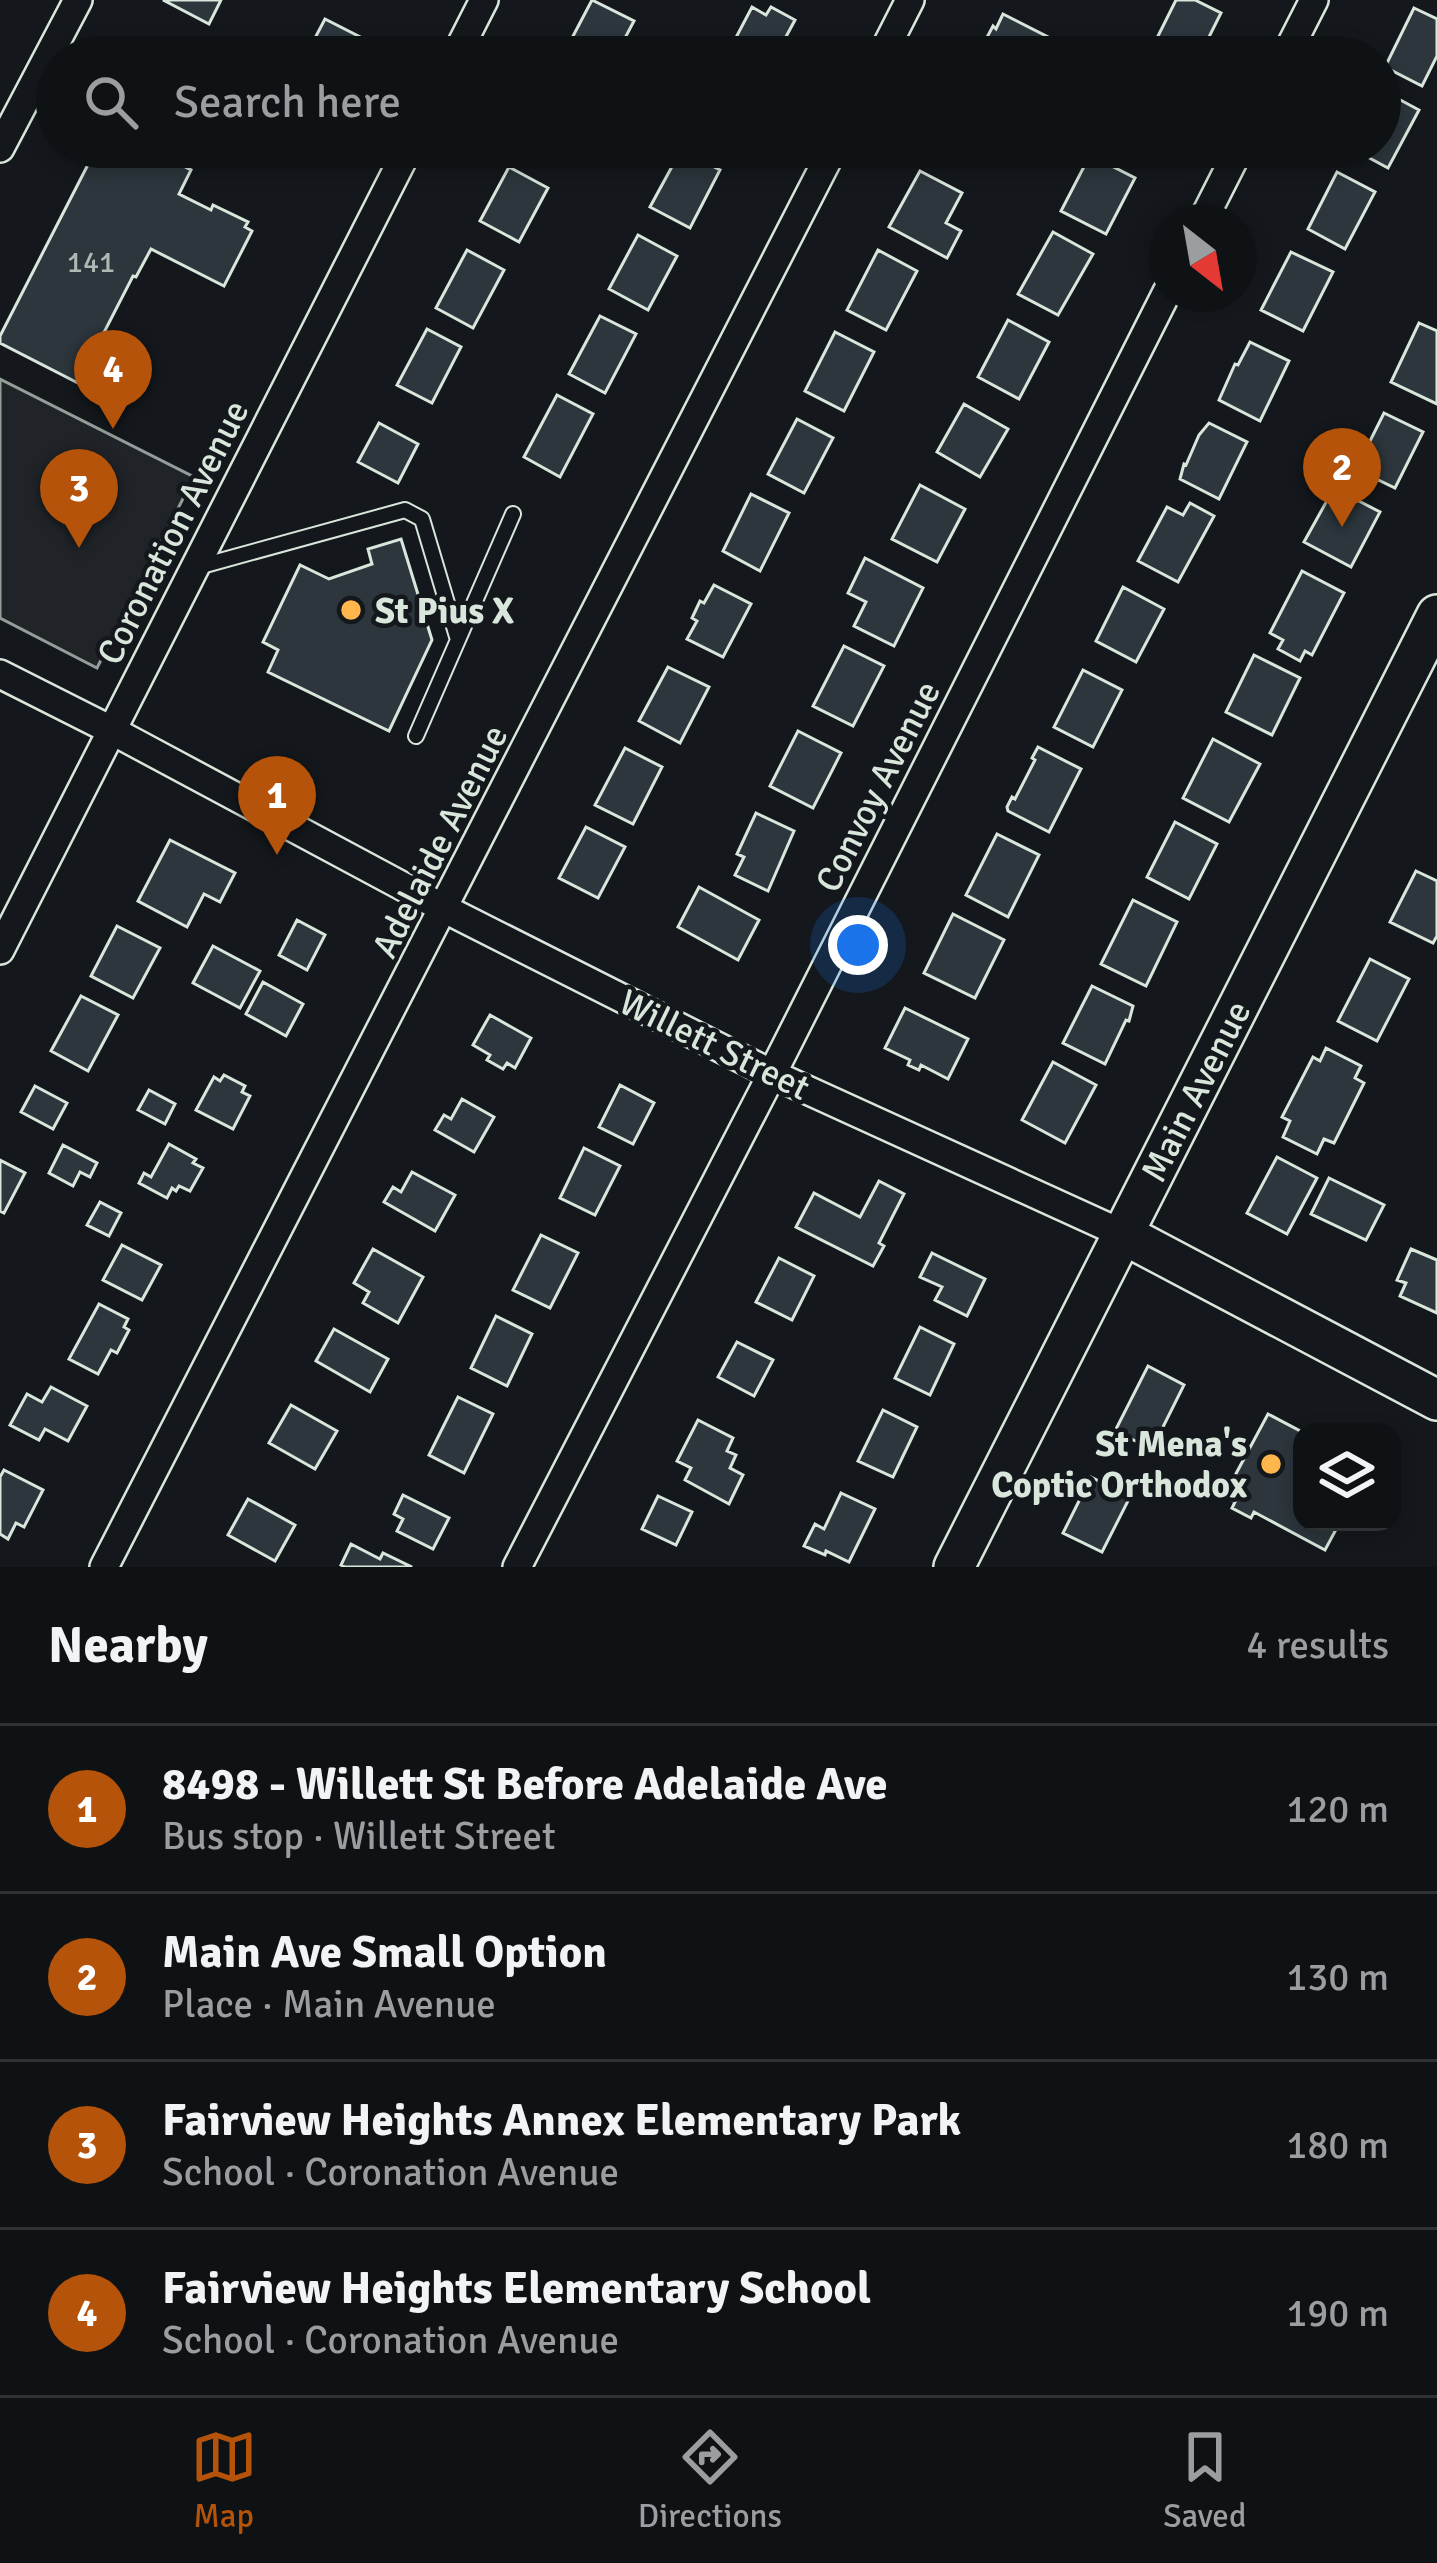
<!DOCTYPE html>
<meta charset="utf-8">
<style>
body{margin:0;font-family:Signika,sans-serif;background:#1d2022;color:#f1f3f6}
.controls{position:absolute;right:36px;bottom:36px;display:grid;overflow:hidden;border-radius:24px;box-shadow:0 6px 18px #0003}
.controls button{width:108px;height:108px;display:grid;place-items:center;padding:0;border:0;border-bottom:3px solid #2f3234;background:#0f1215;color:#f1f3f6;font:60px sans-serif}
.compass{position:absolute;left:1149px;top:204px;width:108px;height:108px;border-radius:50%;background:#0f1215;box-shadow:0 6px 18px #0003;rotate:149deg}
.you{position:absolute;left:858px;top:945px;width:42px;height:42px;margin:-30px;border:9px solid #fff;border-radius:50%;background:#1a73e8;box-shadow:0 0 0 18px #1a73e833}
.badge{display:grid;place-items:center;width:78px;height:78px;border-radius:50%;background:#b45309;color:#fff;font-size:39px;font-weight:700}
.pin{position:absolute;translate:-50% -99px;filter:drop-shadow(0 3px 6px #0008)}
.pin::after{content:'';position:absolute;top:63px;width:42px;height:36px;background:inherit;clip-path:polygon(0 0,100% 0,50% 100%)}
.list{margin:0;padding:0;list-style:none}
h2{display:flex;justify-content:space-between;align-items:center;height:156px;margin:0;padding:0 48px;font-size:51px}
h2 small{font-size:39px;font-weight:400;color:#9b9ea0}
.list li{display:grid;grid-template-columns:78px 1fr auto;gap:36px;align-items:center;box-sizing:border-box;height:168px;padding:0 48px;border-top:3px solid #2f3234}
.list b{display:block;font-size:45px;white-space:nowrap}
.list p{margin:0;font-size:39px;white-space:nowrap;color:#9b9ea0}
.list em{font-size:39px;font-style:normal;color:#9b9ea0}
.icon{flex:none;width:66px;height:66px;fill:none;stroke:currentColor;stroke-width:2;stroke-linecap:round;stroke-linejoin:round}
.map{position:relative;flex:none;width:1437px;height:1567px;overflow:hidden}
.search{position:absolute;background:#0f1215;box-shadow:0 6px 18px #0003;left:36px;right:36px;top:36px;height:132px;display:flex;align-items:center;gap:30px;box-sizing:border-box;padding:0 42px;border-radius:66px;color:#9b9ea0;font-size:45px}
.sheet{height:828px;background:#0f1215}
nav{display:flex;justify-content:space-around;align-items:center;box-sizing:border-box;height:168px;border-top:3px solid #2f3234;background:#0f1215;font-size:33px;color:#9b9ea0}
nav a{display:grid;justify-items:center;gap:6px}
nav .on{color:#b45309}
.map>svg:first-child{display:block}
</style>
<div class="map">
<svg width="1437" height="1567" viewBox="0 0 1437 1567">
<rect width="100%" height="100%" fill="#14181c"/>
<!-- green -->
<path fill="#202428" stroke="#939e99" stroke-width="3" d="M0 379 194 477 97 668 0 618Z"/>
<!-- building -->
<path fill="#2c363c" stroke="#d8e6dc" stroke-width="3" d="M163 0H221L209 24Z
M592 0 634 21 615 57H562Z
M1176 0H1195L1221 13 1199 57H1166L1151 50Z
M752 7 766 15 771 7 795 20 775 57H755L732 45Z
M1414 8 1437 19V56L1422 86 1385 67Z
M1003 14 1048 37 1038 57H982L989 43 985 41 993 26 996 29Z
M325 19 368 41 360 57H305Z
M1380 89 1419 110 1388 168 1349 147H1380Z
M97 147H147L191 170 179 194 211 210 213 205 248 222 245 227 252 231 224 286 151 249 136 277 133 276 78 383 0 343V336Z
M531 147H559L553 159Z
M948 147H990L981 165Z
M681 150 720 170 690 228 650 207Z
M1090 155 1135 178 1106 234 1061 211Z
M509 167 548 188 519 242 480 221Z
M920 171 962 193 946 223 961 231 947 258 889 227Z
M1337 172 1375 192 1345 249 1308 229Z
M1053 232 1093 254 1058 315 1018 294Z
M638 235 677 256 648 310 609 289Z
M467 250 504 270 473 328 436 308Z
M878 250 917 271 886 330 847 310Z
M1291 252 1333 272 1303 331 1261 310Z
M600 316 636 334 605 393 569 374Z
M1008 320 1049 342 1019 399 978 377Z
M1419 323 1437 331V404L1391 382Z
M427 329 461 347 432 403 397 385Z
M835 332 874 352 844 411 805 391Z
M1250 342 1289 361 1260 421 1219 400 1235 364 1238 365Z
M557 395 593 414 560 477 524 457Z
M964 404 1008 429 980 477 937 452Z
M1384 413 1423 432 1395 488 1356 469Z
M797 419 833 438 804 493 768 474Z
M379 423 418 444 398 483 358 462Z
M1209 423 1247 442 1219 499 1180 479 1184 464 1186 465 1199 435Z
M920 485 965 509 937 562 892 539Z
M1334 488 1380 512 1351 567 1304 542Z
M751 494 789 513 760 571 723 551Z
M1190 503 1214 516 1178 582 1138 561 1167 507 1183 515Z
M401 539 432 640 389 731 268 672 278 650 263 642 300 565 329 579 372 564 368 549Z
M865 558 923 588 894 646 854 626 866 602 848 593Z
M1302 571 1344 593 1312 655 1305 651 1300 661 1278 649 1283 640 1270 633Z
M714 585 751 604 723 657 687 639 697 621 692 618 700 601 704 603Z
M1123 587 1164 609 1136 662 1096 641Z
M844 646 884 666 853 726 813 706Z
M1254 655 1300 678 1272 735 1226 712Z
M668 667 709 687 680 743 639 721Z
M1083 670 1122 690 1093 747 1054 727Z
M798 731 841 753 813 808 770 786Z
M1213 739 1260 764 1229 822 1183 798Z
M1038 747 1081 769 1049 832 1008 811 1007 807 1012 797 1015 799 1035 760 1032 758Z
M625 748 662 767 633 824 595 805Z
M756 813 794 831 768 891 735 875 744 857 737 854Z
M1175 822 1217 844 1189 899 1147 877Z
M586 827 625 847 598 898 559 878Z
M997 834 1039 855 1008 917 966 895Z
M170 840 235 873 220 902 204 894 187 927 138 901Z
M1416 871 1437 881V936L1433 943 1390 922Z
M699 887 759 920 738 960 678 927Z
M1133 900 1177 922 1146 986 1101 964Z
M953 914 1004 940 975 998 924 973Z
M297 920 325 935 307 970 279 955Z
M117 926 160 948 133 998 91 976Z
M213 946 260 971 240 1008 193 983Z
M1370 959 1409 979 1377 1041 1338 1021Z
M263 982 303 1004 286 1036 246 1014Z
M1092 986 1133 1006 1129 1021 1126 1020 1105 1064 1063 1043Z
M81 996 118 1015 88 1071 51 1051Z
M905 1008 968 1039 948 1079 921 1065 919 1070 908 1065 910 1060 885 1048Z
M490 1015 531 1038 515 1068 507 1063 503 1069 487 1060 490 1055 473 1045Z
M1326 1048 1361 1066 1355 1078 1364 1083 1334 1143 1324 1139 1317 1154 1283 1137 1290 1121 1282 1117 1313 1057 1320 1061Z
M1053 1062 1096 1085 1065 1143 1022 1120Z
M224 1075 245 1086 242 1092 250 1096 233 1129 196 1110 214 1077 220 1081Z
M620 1085 654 1103 633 1144 599 1127Z
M35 1086 67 1103 53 1129 21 1112Z
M149 1090 175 1104 165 1124 138 1110Z
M462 1099 494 1117 474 1152 435 1130 444 1115 451 1119Z
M169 1144 196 1159 193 1163 203 1168 190 1191 179 1186 176 1191 172 1188 167 1198 139 1183 144 1173 151 1177Z
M63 1145 97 1163 90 1177 80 1172 73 1186 49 1173Z
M584 1148 620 1166 595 1215 560 1198Z
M1277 1157 1317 1178 1287 1234 1247 1213Z
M0 1160 25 1173 4 1213 0 1211Z
M412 1172 455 1195 435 1231 384 1202 393 1187 401 1192Z
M1329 1178 1384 1205 1366 1240 1311 1214Z
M879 1181 904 1194 879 1243 884 1246 873 1266 796 1227 814 1193 860 1217Z
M100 1202 121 1213 109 1236 87 1225Z
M541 1235 578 1253 550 1308 513 1290Z
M122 1245 161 1265 142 1300 103 1280Z
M373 1249 423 1277 398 1323 363 1303 369 1292 354 1283Z
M1411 1249 1437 1260V1313L1400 1296 1406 1283 1397 1280Z
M932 1253 985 1279 967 1316 935 1300 942 1287 920 1277Z
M779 1258 814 1276 792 1320 756 1302Z
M99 1304 128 1319 124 1327 129 1330 117 1353 111 1350 98 1374 69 1359Z
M496 1316 532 1334 507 1386 471 1368Z
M920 1327 954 1344 930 1395 895 1378Z
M334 1329 388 1359 370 1392 316 1361Z
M737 1342 773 1360 754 1396 718 1377Z
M1148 1366 1184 1385 1152 1449 1115 1431Z
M51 1387 87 1406 68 1441 45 1429 39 1440 10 1425 27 1394 42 1402Z
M458 1397 493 1414 464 1473 429 1455Z
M291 1405 337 1431 315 1469 269 1443Z
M883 1410 917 1427 893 1477 858 1461Z
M1268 1414 1302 1432V1522H1340L1325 1550 1254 1512 1251 1518 1232 1508 1235 1502 1224 1496Z
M698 1420 733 1438 727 1451 736 1455 730 1468 743 1475 729 1504 685 1480 691 1468 677 1461Z
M4 1470 43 1490 24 1527 16 1523 8 1539 0 1534V1477Z
M1091 1477 1130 1497 1102 1552 1063 1533Z
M841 1493 875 1509 849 1562 826 1551 825 1555 804 1546 815 1524 824 1529Z
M403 1495 449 1518 433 1549 397 1531 403 1519 394 1514Z
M658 1496 692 1512 676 1545 642 1529Z
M248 1499 295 1525 275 1561 228 1535Z
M351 1544 380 1559 383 1553 412 1567H345L341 1565Z"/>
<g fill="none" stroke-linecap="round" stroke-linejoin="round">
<defs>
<path id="lane" d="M198 567 405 510 422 519 458 640
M416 736 513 514"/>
<path id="street" d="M455 57 484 0
M881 57 910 0
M1285 57 1314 0
M0 148 78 0
M1202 222 1240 147
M0 674 111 730 445 909 772 1074 1123 1234
M0 950 409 147
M104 1567 834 147
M517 1567 772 1074 1167 292"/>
<path id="secondary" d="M1123 1234 1437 1400
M954 1567 1437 615"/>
</defs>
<!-- lane casing -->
<use href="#lane" stroke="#d8e6dc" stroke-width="18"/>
<!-- street casing -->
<use href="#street" stroke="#d8e6dc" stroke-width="32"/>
<!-- secondary casing -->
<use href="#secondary" stroke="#d8e6dc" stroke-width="44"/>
<!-- lane -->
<use href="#lane" stroke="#14181c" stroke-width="14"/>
<!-- street -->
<use href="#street" stroke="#14181c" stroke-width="27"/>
<!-- secondary -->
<use href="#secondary" stroke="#14181c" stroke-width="39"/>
</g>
<!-- markers -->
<g fill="#ffb74d" stroke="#14181c" stroke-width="4.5">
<circle cx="351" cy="610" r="12"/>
<circle cx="1271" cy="1464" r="12"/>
</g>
<g text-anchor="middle" stroke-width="9" stroke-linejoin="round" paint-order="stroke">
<!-- number labels -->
<g font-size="30" fill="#adbab4">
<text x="91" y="272">141</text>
</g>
<!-- street labels -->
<g font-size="36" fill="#d8e6dc" stroke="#14181c">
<text transform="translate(172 532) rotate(-63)" y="13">Coronation Avenue</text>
<text transform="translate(877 786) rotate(-63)" y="13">Convoy Avenue</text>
<text transform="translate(439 841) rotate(-63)" y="13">Adelaide Avenue</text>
<text transform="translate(715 1044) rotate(26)" y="13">Willett Street</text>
<text transform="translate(1195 1091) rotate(-63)" y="13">Main Avenue</text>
</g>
<!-- poi labels -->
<g font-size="36" font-weight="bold" fill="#d8e6dc" stroke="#14181c" text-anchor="start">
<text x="375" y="623">St Pius X</text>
<text x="1247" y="1456" text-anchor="end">St Mena's<tspan x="1247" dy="41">Coptic Orthodox</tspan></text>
</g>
</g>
</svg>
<div class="controls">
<button><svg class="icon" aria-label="layers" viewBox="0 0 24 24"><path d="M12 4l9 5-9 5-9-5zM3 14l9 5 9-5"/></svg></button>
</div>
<svg class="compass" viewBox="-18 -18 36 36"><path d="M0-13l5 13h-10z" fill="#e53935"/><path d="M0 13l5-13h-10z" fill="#9b9ea0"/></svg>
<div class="you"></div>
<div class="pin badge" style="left:277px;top:855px">1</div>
<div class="pin badge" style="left:1342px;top:527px">2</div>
<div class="pin badge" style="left:79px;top:548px">3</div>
<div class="pin badge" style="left:113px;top:429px">4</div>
<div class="search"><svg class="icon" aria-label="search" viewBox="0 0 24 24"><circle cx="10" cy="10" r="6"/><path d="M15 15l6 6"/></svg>Search here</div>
</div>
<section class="sheet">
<h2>Nearby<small>4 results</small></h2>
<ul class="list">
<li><span class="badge">1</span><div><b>8498 - Willett St Before Adelaide Ave</b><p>Bus stop · Willett Street</p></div><em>120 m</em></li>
<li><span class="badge">2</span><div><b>Main Ave Small Option</b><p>Place · Main Avenue</p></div><em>130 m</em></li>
<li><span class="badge">3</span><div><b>Fairview Heights Annex Elementary Park</b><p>School · Coronation Avenue</p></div><em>180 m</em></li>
<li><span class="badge">4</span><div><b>Fairview Heights Elementary School</b><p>School · Coronation Avenue</p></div><em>190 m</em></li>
</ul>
</section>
<nav>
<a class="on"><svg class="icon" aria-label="map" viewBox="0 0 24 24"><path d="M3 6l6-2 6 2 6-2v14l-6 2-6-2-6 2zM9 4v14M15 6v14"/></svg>Map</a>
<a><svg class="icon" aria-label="directions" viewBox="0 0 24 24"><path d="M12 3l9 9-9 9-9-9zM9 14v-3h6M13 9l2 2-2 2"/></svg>Directions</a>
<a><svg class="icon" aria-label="saved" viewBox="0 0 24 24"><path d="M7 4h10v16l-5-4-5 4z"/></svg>Saved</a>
</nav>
